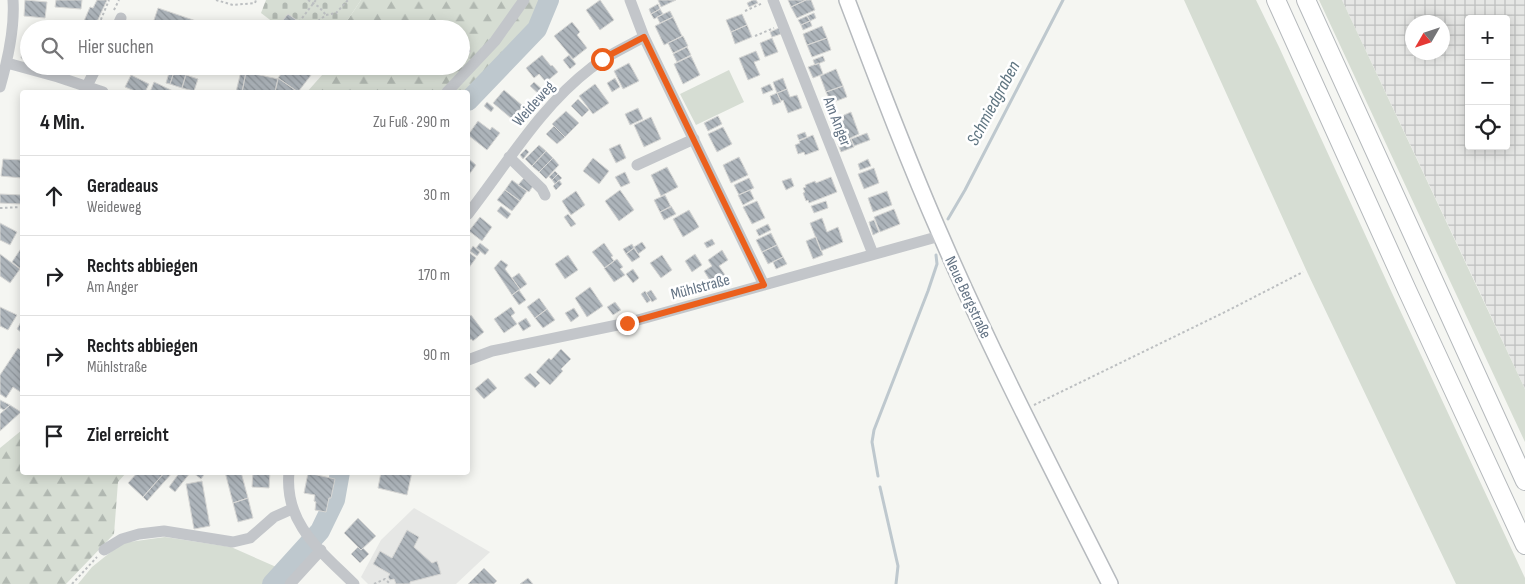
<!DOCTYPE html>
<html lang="de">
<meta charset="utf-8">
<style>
body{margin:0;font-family:"Sofia Sans Condensed",sans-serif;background:#f2f2f2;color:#202124}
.controls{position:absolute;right:15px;top:15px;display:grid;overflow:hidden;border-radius:5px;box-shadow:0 2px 12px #0003}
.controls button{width:45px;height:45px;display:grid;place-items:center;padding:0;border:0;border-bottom:1px solid #e0e0e0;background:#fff;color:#202124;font:25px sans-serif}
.compass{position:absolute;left:1405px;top:15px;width:45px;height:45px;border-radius:50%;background:#fff;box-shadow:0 2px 12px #0003;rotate:231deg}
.stop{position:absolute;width:15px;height:15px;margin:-11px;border:4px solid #eb5f1c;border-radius:50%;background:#fff}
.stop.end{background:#eb5f1c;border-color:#fff;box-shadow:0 1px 5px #0008}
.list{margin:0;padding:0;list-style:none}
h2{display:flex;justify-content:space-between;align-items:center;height:65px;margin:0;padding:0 20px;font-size:21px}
h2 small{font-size:16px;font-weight:400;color:#757577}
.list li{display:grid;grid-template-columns:32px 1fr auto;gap:15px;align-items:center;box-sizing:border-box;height:80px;padding:0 20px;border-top:1px solid #e0e0e0}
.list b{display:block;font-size:19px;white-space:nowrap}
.list p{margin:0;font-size:16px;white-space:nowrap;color:#757577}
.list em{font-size:16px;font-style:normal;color:#757577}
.icon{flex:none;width:28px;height:28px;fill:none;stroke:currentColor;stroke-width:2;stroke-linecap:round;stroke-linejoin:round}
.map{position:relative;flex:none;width:1525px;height:584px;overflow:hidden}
.search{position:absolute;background:#fff;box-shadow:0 2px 12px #0003;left:20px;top:20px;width:450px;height:55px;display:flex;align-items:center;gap:12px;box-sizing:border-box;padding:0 18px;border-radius:28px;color:#757577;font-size:19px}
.panel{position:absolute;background:#fff;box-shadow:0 2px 12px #0003;left:20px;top:90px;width:450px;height:385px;border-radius:5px}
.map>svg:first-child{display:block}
</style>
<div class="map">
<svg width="1525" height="584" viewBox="0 0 1525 584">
<defs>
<pattern id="industrial-grid" width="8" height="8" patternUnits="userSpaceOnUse" patternTransform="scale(1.25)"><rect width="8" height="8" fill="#e6e7e5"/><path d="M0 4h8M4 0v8" fill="none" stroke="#bec0bf"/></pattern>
<pattern id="forest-firs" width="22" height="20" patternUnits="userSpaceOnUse" patternTransform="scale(1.25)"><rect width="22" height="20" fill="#d6ddd3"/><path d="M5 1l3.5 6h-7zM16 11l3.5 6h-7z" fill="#b1b8b1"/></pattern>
<pattern id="cemetery-stones" width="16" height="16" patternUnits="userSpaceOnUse" patternTransform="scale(1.25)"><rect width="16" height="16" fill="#d6ddd3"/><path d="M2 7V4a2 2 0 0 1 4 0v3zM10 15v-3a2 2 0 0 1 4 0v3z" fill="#b1b8b1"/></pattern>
<pattern id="building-back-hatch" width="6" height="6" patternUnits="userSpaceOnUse" patternTransform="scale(1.25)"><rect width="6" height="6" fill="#adb4ba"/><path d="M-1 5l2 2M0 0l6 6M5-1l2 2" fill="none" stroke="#90979d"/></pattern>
</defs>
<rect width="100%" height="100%" fill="#f5f6f2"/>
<!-- built -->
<path fill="#e6e7e5" d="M414 508 490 552 456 584H368L361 577 381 540Z"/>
<!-- industrial -->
<path fill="url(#industrial-grid)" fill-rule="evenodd" d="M1342 0H1525V389L1478 288ZM1469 19H1506V146H1469ZM1412 22H1442V52H1412Z"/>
<!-- green -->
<path fill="#d6ddd3" d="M1184 0H1256L1279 47 1392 293 1525 578V584H1456L1308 274Z
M1319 0H1342L1525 389V442Z
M729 70 744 102 696 125 680 94Z
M165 537 231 547 290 573 279 584H78L92 567 122 543Z"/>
<!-- forest -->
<path fill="url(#forest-firs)" d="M361 0H543L532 27 468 98V92H307L330 66H461V29H340L343 27Z
M22 430V472L126 473 118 482 114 534 66 584H0V448Z"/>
<!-- cemetery -->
<path fill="url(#cemetery-stones)" d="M266 0H361L343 27 340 29H282L261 13Z"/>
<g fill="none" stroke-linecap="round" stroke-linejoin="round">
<!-- stream -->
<path stroke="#bec8ce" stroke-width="3" d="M948 219 965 190 1063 0
M878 476 872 442 874 430 928 291 937 264 936 255
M880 487 898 566 896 584"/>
<!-- river -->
<path stroke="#bec8ce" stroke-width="20" d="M468 101 537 29 549 0
M272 584 320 531 335 500 340 472"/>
</g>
<!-- building -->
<path fill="url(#building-back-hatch)" stroke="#d7d7d5" d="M25 0 47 2 45 18 24 16Z
M56 0H82L81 9 55 7Z
M97 0H107L95 26 84 21 90 7 93 8Z
M600 0 614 20 600 30 586 10Z
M658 0H676L661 7Z
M753 0H756L758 3 749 7 747 3Z
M788 0H806L791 7Z
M806 0H811L815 10 797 18 791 7Z
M658 4 660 9 651 14 649 9Z
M158 8 202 23 200 29H151Z
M660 9 663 14 654 19 651 14Z
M670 11 673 17 660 23 657 17Z
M814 13 816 18 810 21 807 16Z
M288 14 299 22 308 29H282L278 26Z
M742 14 747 25 731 32 726 20Z
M807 16 810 21 801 25 798 20Z
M673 17 682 36 664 45 655 26Z
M810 21 812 26 803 30 801 25Z
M270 22 278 29H265Z
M572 22 580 32 577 35 587 48 573 59 554 36Z
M747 25 752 37 735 44 731 32Z
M822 26 827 38 807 45 803 34Z
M779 28 781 34 772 37 770 32Z
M683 36 688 46 673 53 668 43Z
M772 38 778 52 765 57 760 43Z
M827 38 831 50 812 57 807 45Z
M25 40 29 41V60L21 58Z
M464 45 471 51 461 62V48Z
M687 47 691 55 677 62 673 54Z
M756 51 760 60 754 62 760 75 748 80 739 58Z
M542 55 551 66 552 65 558 72 546 82 539 74 534 78 526 68Z
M569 55 576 64 570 69 563 60Z
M691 56 700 75 683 84 674 64Z
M823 56 825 61 815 65 813 60Z
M629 63 639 81 623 89 614 71Z
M819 63 823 74 813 78 808 67Z
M171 66H176L170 84 166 83Z
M176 66H188L182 88 170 84Z
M287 66H318L298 92 278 78Z
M836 69 843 86 826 92 820 76Z
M241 71 246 72 242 92H236Z
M246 72 278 79 275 92H242Z
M131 75 149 84 145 92H137L125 87Z
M186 75 198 79 194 91 182 88Z
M278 78 298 92H275Z
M615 78 620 87 612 92 607 83Z
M783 78 787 89 777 93 773 82Z
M154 82 173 91V92H150Z
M534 82 545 92 541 96 530 86Z
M595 84 609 103 593 114 579 96Z
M770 84 773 90 763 94 761 88Z
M843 86 847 97 831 103 826 92Z
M787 89 790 97 797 95 802 108 788 113 783 100 781 101 777 93Z
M504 90 523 106 512 119 493 103Z
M777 93 781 102 773 105 770 96Z
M578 99 589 110 582 117 571 106Z
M487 102 494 108 491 112 484 106Z
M638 108 643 119 630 125 625 114Z
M566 111 579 123 565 137 552 124Z
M851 112 859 134 846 140 838 123 844 120 843 117 844 115Z
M718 116 722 124 708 131 704 123Z
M651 117 661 139 644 147 634 125Z
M478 121 490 130 492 127 500 133 487 150 468 135Z
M554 126 565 137 557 144 546 134Z
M723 127 732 144 717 152 708 134Z
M805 132 807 137 799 140 797 135Z
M867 133 870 140 854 146 851 139Z
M813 135 819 150 805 155 804 152 798 154 795 145 800 143 799 141Z
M851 139 854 147 841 152 838 144Z
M620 144 626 158 616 163 609 149Z
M539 145 546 151 532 166 525 159Z
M526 149 529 152 523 159 520 155Z
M546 151 553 158 539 172 532 166Z
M739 157 748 175 731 183 723 165Z
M468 158 476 165 468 176Z
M553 158 559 165 546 179 539 172Z
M593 158 609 171 599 184 583 171Z
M3 159 22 160V178L1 176Z
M868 159 871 166 860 170 858 164Z
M667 167 678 187 661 196 651 175Z
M874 168 879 183 864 189 858 174Z
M555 171 558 174 552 180 549 177Z
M625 172 630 183 621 187 615 177Z
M558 174 562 178 555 184 552 180Z
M831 177 837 192 809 203 808 200 806 201 803 193 805 192 803 188 806 187 805 185 815 181 816 183Z
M524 178 533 186 529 192 518 185Z
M749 178 754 188 739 195 734 185Z
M791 178 794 186 786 190 782 181Z
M512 180 527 191 520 201 505 190Z
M559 180 562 184 556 190 553 186Z
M505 190 520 201 512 211 497 200Z
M620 190 634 210 619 221 605 201Z
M750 190 754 199 743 205 738 195Z
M576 191 585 205 571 215 562 201Z
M887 191 892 205 873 212 868 198Z
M0 194 22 195 21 204 0 203Z
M665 195 671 207 660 212 654 200Z
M757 201 765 218 752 224 743 207Z
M826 201 828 208 814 213 811 206Z
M501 206 511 214 507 219 497 211Z
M671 206 676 214 664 220 660 212Z
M894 209 900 224 880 232 874 217Z
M689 210 699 227 683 237 673 219Z
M568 214 576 224 571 227 564 217Z
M480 217 492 227 482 241 469 231Z
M822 218 827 232 838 227 843 242 821 251 810 223Z
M874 220 879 232 873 235 869 222Z
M0 223 17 232 10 245 0 240Z
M768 224 771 230 759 236 756 230Z
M771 233 777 245 762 252 756 240Z
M816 237 823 255 813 259 806 241Z
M712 239 715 244 707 248 704 243Z
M642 242 646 248 638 254 634 247Z
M480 243 489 250 485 255 476 248Z
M604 243 613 256 611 257 614 261 605 268 592 252Z
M632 244 634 248 626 254 623 249Z
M777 245 783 257 768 264 762 252Z
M473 246 480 252 477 256 470 251Z
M22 247V270L12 262Z
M634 248 640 257 632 262 626 254Z
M722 250 728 260 719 266 727 278 714 287 704 271 712 266 708 260Z
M468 252 476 258 468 269Z
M0 254 20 269 10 283 0 276Z
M695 254 702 265 692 272 685 261Z
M568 255 578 270 565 279 555 264Z
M662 255 672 270 661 278 650 263Z
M783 257 787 264 776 269 773 262Z
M617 259 623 267 620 269 625 275 614 282 604 268Z
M501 260 508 265 505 269 520 289 512 295 494 268Z
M633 269 639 278 633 283 626 274Z
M519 273 527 284 520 289 512 278Z
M590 287 603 306 587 317 575 298Z
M519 290 526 300 519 305 512 295Z
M651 290 657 299 652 302 646 293Z
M645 291 651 300 647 303 641 294Z
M539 298 547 309 535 318 527 307Z
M615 302 621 310 613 315 607 307Z
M0 307 17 315 8 330 0 326Z
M511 307 515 313 511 316 517 324 504 333 494 319Z
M574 308 579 316 571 322 565 313Z
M547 309 555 320 543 328 535 318Z
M471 315 484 332 473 341 471 339 468 341V317Z
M526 318 531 326 523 331 518 323Z
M22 320V333L17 329Z
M18 348 22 351V393L13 387 6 398 0 394V375Z
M561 349 571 359 561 369 563 371 550 385 536 372 549 358 551 360Z
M530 373 540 383 535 388 524 378Z
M488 378 497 388 484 399 475 389Z
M0 400 10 405 4 410 0 408Z
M10 405 21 412 0 431V414Z
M138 472H165L143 497 128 483Z
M165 472H173L147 501 143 497Z
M180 472 190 473 175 492 169 487Z
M192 472H206L201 479Z
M225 472H241L248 498 233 503Z
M253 472H270L269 488 252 487Z
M381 472H412L407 495 378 488Z
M308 473 335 479 331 498H329L326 512 315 510 316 502 314 501 315 495 304 493Z
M202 481 210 526 194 529 186 484Z
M248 498 253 518 238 522 233 503Z
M358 518 376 536 361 550 344 533Z
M407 530 419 537 414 547 432 563 437 561 441 574 410 582V584H396L394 579 390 580 388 577 390 574 373 564 380 551 392 558Z
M358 547 361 550 363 548 369 554 360 563 351 554Z
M484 568 497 581 494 584H468Z
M528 578 533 584H520Z"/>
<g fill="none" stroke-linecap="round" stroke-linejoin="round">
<defs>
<path id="major" d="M847 0C877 79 907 159 941 236 992 354 1052 469 1110 584"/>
<path id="highway" d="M1276 0 1407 290 1525 545
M1306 0 1525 481"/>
</defs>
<!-- major casing -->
<use href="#major" stroke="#b6babe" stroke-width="18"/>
<!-- highway casing -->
<use href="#highway" stroke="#b5b9bc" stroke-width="20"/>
<!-- path -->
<path stroke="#bcbfc1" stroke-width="2" stroke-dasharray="2.5 2.5" stroke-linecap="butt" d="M216 0 233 5 255 3 256 0
M308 0 319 7 326 15
M114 10 119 0
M745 11 763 3
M299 22 316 0
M310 27 326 15 336 13 348 0
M97 29 109 0
M755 36 774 28
M75 71 78 66
M0 208 22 207
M1034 405 1227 311 1303 272
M72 584 97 557
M374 584 385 579 390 584"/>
<!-- minor -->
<path stroke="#c3c6ca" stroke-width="11" d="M630 0 644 37 764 285
M773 0 873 254
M116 29 121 18
M7 63 58 77 103 92
M87 86 97 66
M0 87C8 59 15 29 13 0
M447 92 495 41 524 0
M509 157 542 189 545 195
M637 165 694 139
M468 214C507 164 540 107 591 68 607 55 626 47 644 37
M468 360 492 351 627 323 940 236
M289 472C284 524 321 551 354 584
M104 550 122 539 139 534 164 531 233 542 250 538 274 517 292 509
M290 584 321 550"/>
<!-- major -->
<use href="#major" stroke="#fff" stroke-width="15"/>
<!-- highway -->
<use href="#highway" stroke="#fff" stroke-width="18"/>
</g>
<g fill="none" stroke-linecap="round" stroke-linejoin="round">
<!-- route -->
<path stroke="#eb5f1c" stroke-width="6" d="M602 59 644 37 764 285 627 323"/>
</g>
<g text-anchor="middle" stroke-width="5" stroke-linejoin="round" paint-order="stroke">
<!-- street labels -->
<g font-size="16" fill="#637384" stroke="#fff">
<text transform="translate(533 103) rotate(-48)" y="6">Weideweg</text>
<text transform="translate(838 121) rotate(69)" y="6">Am Anger</text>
<text transform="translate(700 286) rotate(-15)" y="6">Mühlstraße</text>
<text transform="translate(969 297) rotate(65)" y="6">Neue Bergstraße</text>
</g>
<!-- water labels -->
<g font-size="18" font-style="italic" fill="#5f7581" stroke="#fff">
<text transform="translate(993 103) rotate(-62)" y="6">Schmiedgraben</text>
</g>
</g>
</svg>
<div class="controls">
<button>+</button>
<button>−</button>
<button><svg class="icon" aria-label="locate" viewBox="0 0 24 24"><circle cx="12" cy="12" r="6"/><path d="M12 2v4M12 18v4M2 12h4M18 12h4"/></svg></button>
</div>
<svg class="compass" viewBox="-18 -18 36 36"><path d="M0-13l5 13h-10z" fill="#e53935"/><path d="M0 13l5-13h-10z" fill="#757577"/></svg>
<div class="stop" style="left:602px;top:59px"></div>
<div class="stop end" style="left:627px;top:323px"></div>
<div class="search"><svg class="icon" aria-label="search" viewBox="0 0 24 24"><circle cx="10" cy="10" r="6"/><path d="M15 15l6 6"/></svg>Hier suchen</div>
<section class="panel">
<h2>4 Min.<small>Zu Fuß · 290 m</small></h2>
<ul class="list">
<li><svg class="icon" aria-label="ahead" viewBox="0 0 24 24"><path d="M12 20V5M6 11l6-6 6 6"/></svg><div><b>Geradeaus</b><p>Weideweg</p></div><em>30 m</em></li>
<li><svg class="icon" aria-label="right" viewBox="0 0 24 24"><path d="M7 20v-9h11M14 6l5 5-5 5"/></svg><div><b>Rechts abbiegen</b><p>Am Anger</p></div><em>170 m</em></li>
<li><svg class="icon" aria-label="right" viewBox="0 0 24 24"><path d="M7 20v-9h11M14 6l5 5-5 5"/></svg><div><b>Rechts abbiegen</b><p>Mühlstraße</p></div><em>90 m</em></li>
<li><svg class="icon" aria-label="arrive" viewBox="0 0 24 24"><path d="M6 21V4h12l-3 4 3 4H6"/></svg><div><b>Ziel erreicht</b></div></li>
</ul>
</section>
</div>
